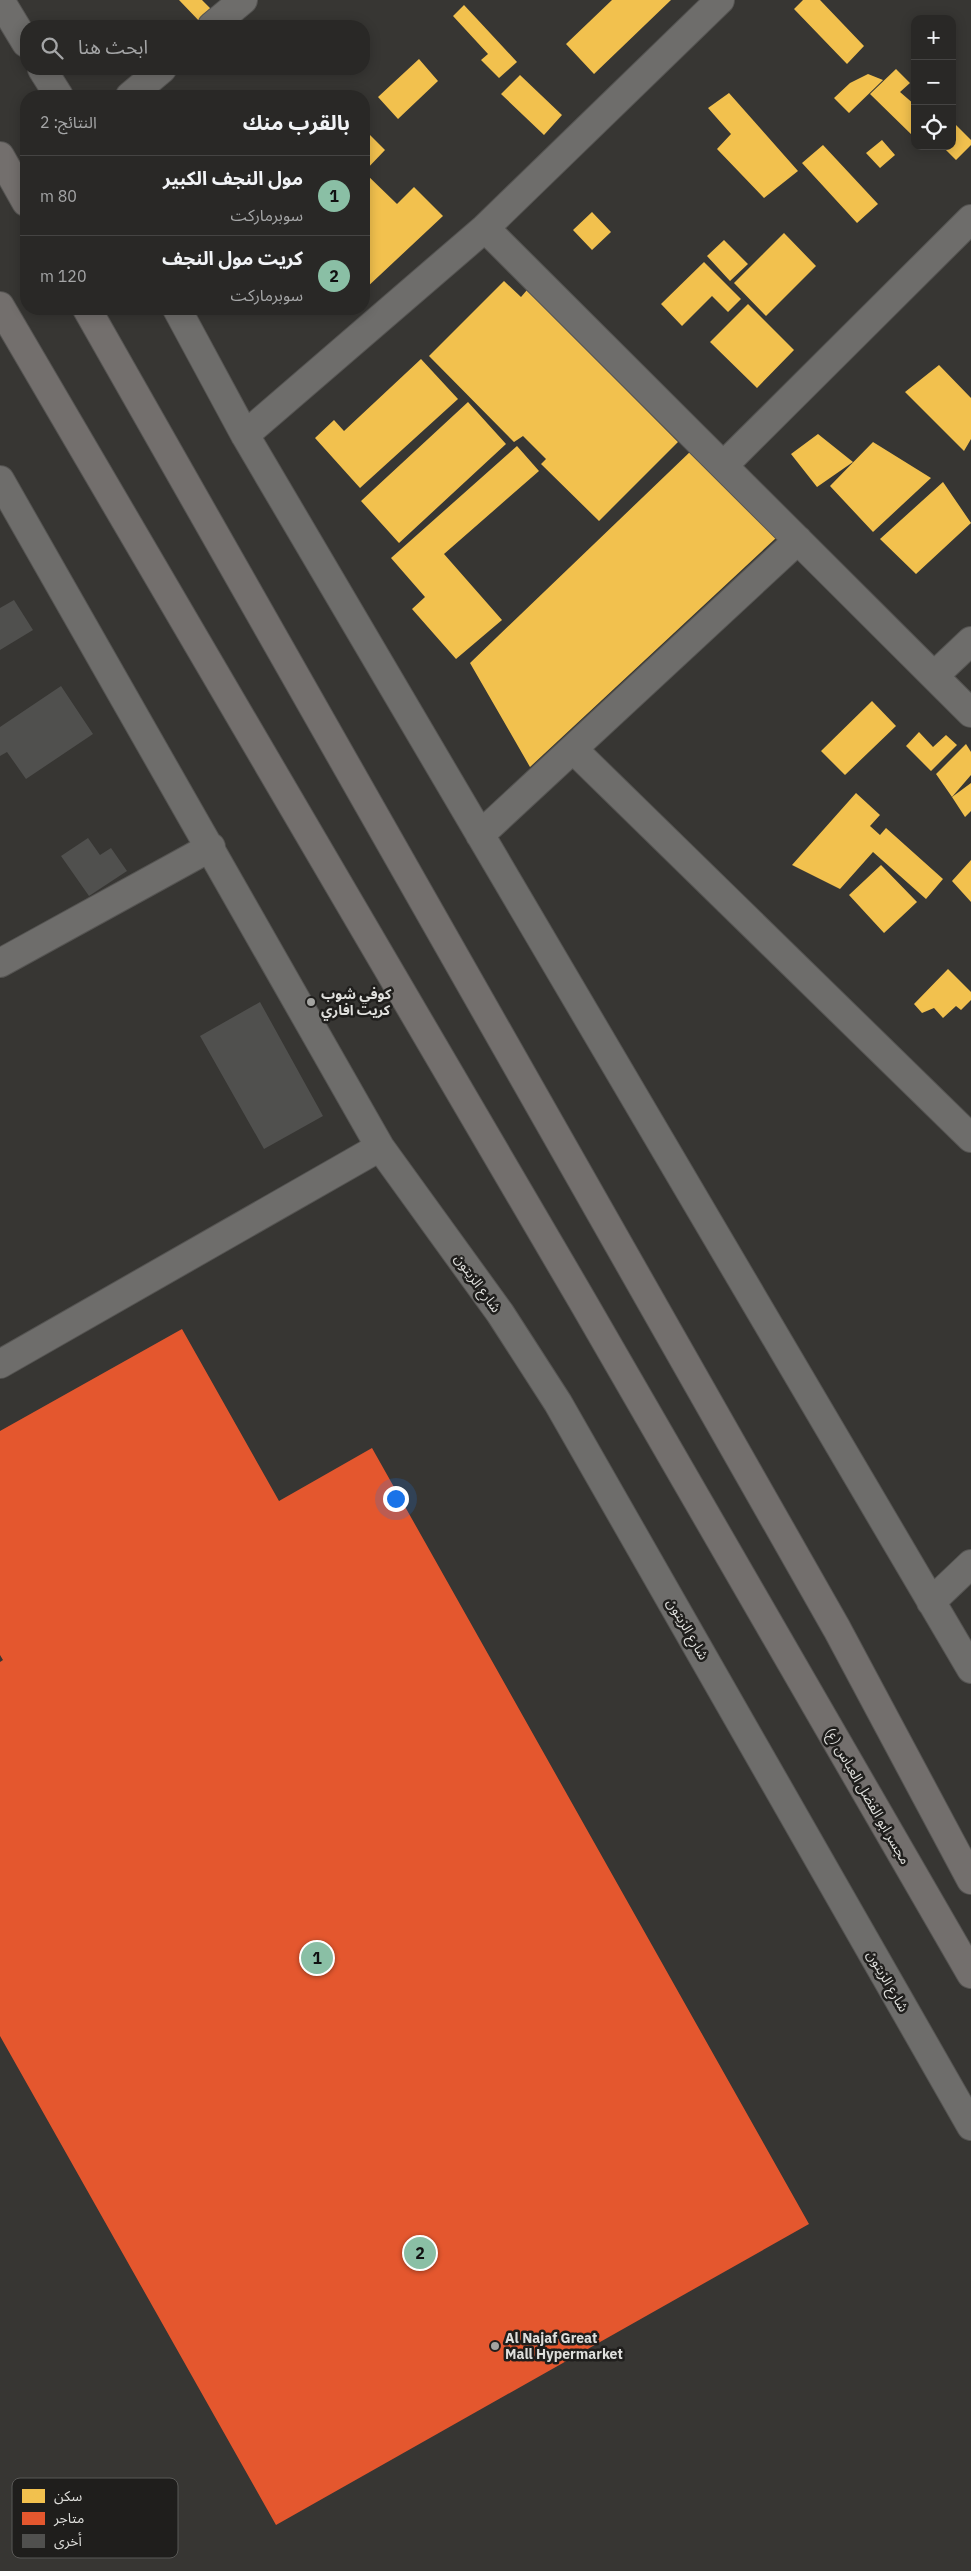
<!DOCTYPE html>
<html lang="ar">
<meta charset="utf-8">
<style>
body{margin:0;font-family:"IBM Plex Sans","Noto Sans Arabic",sans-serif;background:#31302e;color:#f1f3f6;direction:rtl}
.controls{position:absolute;right:15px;top:15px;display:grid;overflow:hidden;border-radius:10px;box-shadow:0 2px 12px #0003}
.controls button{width:45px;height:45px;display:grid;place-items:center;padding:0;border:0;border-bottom:1px solid #454443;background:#292826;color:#f1f3f6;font:25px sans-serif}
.you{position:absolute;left:395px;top:1498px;width:18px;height:18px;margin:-12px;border:4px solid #fff;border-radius:50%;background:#1a73e8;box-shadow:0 0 0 8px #1a73e833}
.badge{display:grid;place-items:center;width:32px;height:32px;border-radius:50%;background:#8abfa5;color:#111;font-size:16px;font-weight:700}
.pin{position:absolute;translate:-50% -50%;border:2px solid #fff;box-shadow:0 1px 5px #0006}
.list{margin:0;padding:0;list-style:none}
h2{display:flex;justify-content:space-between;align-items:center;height:65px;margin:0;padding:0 20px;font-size:21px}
h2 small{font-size:16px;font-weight:400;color:#a5a6a7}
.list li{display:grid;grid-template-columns:32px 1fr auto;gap:15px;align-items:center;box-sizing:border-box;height:80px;padding:0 20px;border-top:1px solid #454443}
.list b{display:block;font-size:19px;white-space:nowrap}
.list p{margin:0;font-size:16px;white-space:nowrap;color:#a5a6a7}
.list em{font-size:16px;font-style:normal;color:#a5a6a7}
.icon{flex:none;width:28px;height:28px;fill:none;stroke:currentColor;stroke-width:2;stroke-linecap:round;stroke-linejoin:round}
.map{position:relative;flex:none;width:971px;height:2571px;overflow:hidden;direction:ltr}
.search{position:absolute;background:#292826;box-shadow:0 2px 12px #0003;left:20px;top:20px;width:350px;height:55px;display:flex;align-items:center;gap:12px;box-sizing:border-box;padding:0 18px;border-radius:20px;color:#a5a6a7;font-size:19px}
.panel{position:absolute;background:#292826;box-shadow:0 2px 12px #0003;left:20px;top:90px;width:350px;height:225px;border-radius:20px;direction:rtl}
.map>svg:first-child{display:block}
</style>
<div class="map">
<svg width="971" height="2571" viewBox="0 0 971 2571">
<rect width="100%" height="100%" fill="#373633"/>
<!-- homes -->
<path fill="#f2c14e" d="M179 0H202L214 12 202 24Z
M612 0H671L594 74 566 44Z
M803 0H820L864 46 847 64 794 9Z
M464 5 517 62 499 78 481 60 488 54 453 16Z
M419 59 438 81 398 119 378 97Z
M896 69 910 83 900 92 915 105V138L870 94Z
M868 74 883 80 849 113 834 98 850 83Z
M520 75 562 115 544 135 501 94Z
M729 93 798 171 764 198 717 149 731 134 708 108Z
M952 121 971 140V145L956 160 942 146H952Z
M364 129 385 150 364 172 397 204 414 187 443 216 364 290Z
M882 140 895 155 880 168 866 153Z
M823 145 878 204 857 223 802 163Z
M592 212 611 232 592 250 573 230Z
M784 233 816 266 766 316 734 283Z
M724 240 748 264 730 281 707 256Z
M704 262 741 299 728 312 712 296 682 326 661 304Z
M504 281 521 297 527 290 678 442 599 521 541 464 546 459 523 436 514 442 429 356Z
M748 304 794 350 757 388 710 342Z
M421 359 458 399 360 488 315 438 334 420 344 431Z
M939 365 971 398V439L964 451 905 392Z
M468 402 506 444 399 543 361 501Z
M818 434 853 462 817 487 791 454Z
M873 442 931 478 873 532 830 486Z
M517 446 539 471 444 554 502 620 456 659 412 609 425 597 391 558Z
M692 450 776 538 530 767 470 663Z
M943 482 971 523 916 574 880 539Z
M872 701 896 726 845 775 821 751Z
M919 732 933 747 946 735 957 745 931 771 906 746Z
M966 744 971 752V775L952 797 936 774Z
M971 783V811L965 817 952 797Z
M856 793 880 815 870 826 880 835 886 828 943 879 926 899 873 852 840 889 792 865Z
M971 860V902L952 881Z
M881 865 917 902 884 933 849 895Z
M948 969 971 992V1000L961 1010 956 1006 943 1018 934 1008 922 1013 914 1004Z"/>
<!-- shops -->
<path fill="#e4572e" d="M182 1329 279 1501 372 1448 809 2224 276 2525 0 2036V1662L3 1660 0 1655V1431Z"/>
<!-- building -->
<path fill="#50504e" d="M14 600 33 630 0 650V608Z
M61 686 93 734 26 779 7 752 0 756V727Z
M88 838 100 855 111 848 127 871 89 896 61 856Z
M260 1002 323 1116 264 1149 200 1036Z"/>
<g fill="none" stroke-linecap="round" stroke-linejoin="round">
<defs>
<path id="street" d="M0 0 26 43
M212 26 243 0
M42 69 59 96
M130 96 162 69
M485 228 971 713
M177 309 245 435 971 1669
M245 435 485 228 720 0
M724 465 971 219
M0 480 380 1147 500 1313 558 1403 971 2126
M934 676 971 641
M573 749 971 1138
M480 835 798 540
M0 963 211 847
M0 1364 380 1147
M931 1602 971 1564"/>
<path id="secondary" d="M0 156 26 202
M0 306 583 1302 971 1974
M87 309 837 1629 971 1880"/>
</defs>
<!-- street casing -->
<use href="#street" stroke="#555452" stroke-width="30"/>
<!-- secondary casing -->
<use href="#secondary" stroke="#555452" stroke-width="30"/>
<!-- street -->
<use href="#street" stroke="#6e6d6b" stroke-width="28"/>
<!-- secondary -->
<use href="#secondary" stroke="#736f6d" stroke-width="28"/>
</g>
<!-- markers -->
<g fill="#a4a4a1" stroke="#1f1e1c" stroke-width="2">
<circle cx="311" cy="1002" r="5"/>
<circle cx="495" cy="2346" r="5"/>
</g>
<g text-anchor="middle" stroke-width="5" stroke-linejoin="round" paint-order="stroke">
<!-- poi labels -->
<g font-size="14" font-weight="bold" fill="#dfdfdc" stroke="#1f1e1c" text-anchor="start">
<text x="321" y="999">كوفي شوب<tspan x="321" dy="16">كريت افاري</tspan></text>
<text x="505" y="2343">Al Najaf Great<tspan x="505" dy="16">Mall Hypermarket</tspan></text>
</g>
<!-- street labels -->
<g font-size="14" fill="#dfdfdc" stroke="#1f1e1c">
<text transform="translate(478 1283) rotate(54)" y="5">شارع الزيتون</text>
<text transform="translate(688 1629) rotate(60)" y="5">شارع الزيتون</text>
<text transform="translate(868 1796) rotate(60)" y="5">مجسر ابو الفضل العباس (ع)</text>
<text transform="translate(888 1981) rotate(60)" y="5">شارع الزيتون</text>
</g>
</g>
<!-- legend -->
<rect x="12" y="2478" width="166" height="80" rx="8" fill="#1f1e1c" stroke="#595856" stroke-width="1"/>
<rect x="22" y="2489" width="23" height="14" fill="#f2c14e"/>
<rect x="22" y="2512" width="23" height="13" fill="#e4572e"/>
<rect x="22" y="2534" width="23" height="14" fill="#50504e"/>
<g font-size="14" fill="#dfdfdc">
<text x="54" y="2501">سكن</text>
<text x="54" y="2523">متاجر</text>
<text x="54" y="2546">أخرى</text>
</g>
</svg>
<div class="controls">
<button>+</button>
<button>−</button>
<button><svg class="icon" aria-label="locate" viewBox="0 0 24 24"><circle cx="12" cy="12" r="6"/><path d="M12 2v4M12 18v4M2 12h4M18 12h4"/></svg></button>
</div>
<div class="you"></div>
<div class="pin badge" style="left:317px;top:1958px">1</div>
<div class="pin badge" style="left:420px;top:2253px">2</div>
<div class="search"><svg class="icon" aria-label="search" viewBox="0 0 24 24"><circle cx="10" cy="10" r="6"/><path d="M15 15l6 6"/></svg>ابحث هنا</div>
<section class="panel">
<h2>بالقرب منك<small>النتائج: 2</small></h2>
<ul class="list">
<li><span class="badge">1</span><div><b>مول النجف الكبير</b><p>سوبرماركت</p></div><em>80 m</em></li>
<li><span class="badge">2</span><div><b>كريت مول النجف</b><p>سوبرماركت</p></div><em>120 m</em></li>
</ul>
</section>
</div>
